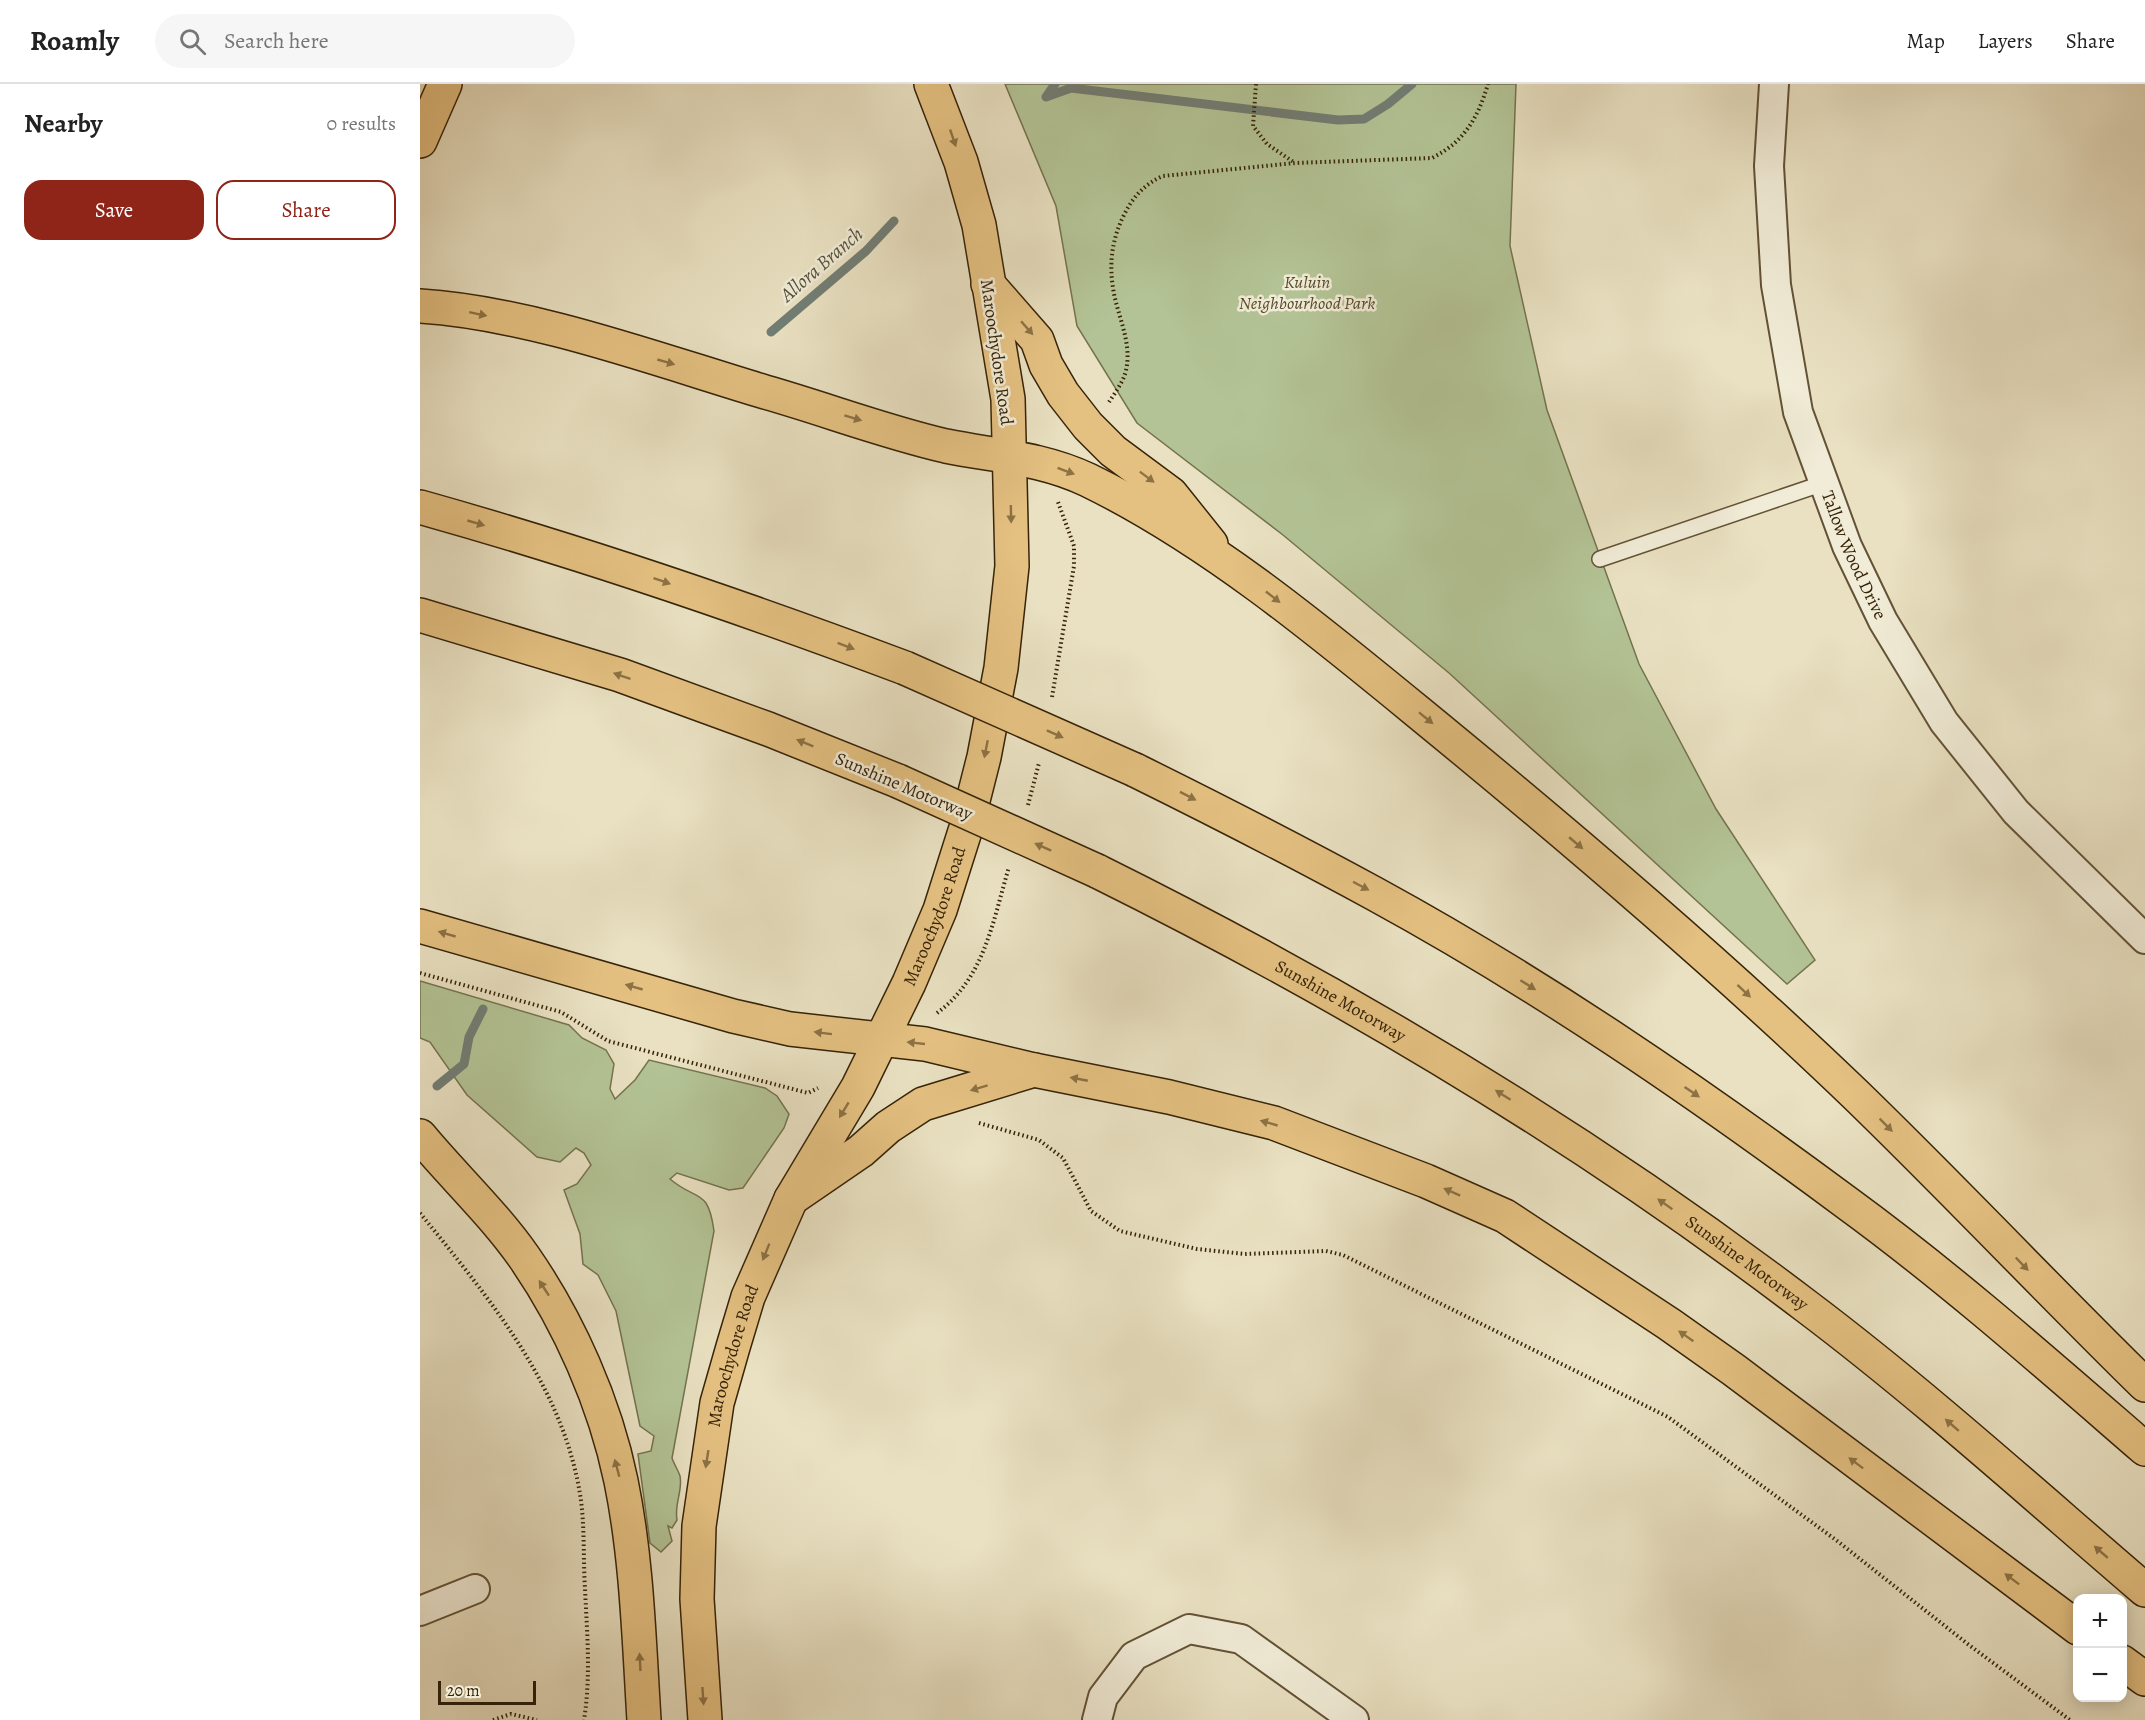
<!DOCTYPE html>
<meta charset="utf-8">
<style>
body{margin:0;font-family:Alegreya,serif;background:#f6f6f6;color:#222}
.controls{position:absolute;right:18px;bottom:18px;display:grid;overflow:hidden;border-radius:12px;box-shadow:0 3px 15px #0003}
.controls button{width:54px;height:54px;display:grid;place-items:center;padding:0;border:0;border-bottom:2px solid #e0e0e0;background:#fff;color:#222;font:30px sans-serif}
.scale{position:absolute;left:18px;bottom:15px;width:98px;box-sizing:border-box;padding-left:6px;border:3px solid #362308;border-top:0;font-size:16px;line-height:21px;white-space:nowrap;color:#362308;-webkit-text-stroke:4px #f1ecd7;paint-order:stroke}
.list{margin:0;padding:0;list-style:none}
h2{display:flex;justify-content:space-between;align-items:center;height:78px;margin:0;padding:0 24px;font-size:26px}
h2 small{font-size:20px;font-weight:400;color:#767676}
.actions{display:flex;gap:12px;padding:18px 24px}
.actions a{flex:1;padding:14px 0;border:2px solid #8f2418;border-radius:18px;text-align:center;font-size:21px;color:#8f2418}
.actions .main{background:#8f2418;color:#fff}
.icon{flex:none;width:33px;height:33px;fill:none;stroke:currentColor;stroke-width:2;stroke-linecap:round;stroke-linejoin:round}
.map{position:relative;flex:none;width:1725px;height:1636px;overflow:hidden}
header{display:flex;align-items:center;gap:36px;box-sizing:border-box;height:84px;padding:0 30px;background:#fff;border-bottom:2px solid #e0e0e0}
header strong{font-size:28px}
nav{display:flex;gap:33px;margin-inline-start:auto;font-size:21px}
.search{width:420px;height:54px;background:#f6f6f6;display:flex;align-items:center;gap:15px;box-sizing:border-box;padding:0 21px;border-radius:33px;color:#767676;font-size:22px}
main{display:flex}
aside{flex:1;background:#fff}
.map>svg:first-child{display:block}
</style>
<header>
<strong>Roamly</strong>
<div class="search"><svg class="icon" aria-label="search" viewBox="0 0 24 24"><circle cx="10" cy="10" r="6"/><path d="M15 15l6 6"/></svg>Search here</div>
<nav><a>Map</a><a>Layers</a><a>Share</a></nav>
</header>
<main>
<aside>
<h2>Nearby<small>0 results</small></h2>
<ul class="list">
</ul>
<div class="actions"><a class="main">Save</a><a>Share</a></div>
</aside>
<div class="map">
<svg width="1725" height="1636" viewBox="0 0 1725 1636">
<rect width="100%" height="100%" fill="#e9e1c2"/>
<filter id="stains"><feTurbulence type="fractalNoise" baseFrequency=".00333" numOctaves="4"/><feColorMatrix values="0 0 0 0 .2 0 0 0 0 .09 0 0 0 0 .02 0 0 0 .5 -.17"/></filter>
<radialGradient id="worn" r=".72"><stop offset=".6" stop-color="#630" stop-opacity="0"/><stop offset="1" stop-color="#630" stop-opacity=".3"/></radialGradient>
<!-- green -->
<path fill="#b3c395" stroke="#74734e" stroke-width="1.5" d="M585 0H1096L1090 162 1127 326 1219 580 1296 725 1395 876 1367 900 1029 589 863 451 717 339 657 242 636 122Z
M0 897 149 941 162 954 186 966 194 980 190 1005 195 1015 215 996 229 976 345 1004 357 1012 369 1030 364 1044 323 1104 309 1106 257 1089 250 1095C277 1118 288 1103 294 1147L252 1374C254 1380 258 1386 260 1392 263 1407 254 1420 257 1436L252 1444 248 1442 252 1457 241 1468 230 1459 218 1370 231 1367 234 1352 220 1342 196 1227 178 1191 163 1180 160 1150 144 1106 157 1100 171 1081 164 1069 156 1064 140 1078 117 1073 47 1011 10 958 0 954Z"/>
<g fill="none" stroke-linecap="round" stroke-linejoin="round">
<!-- stream -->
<path stroke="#727e74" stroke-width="9" d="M626 13 651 4 918 36 944 35 968 20 992 0
M626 13 635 0
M351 248 446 167 474 137
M17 1002 44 980 49 953 63 925"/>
<defs>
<path id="service" d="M1180 475 1404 399"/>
<g id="minor">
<path id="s1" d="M1354 0 1349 82 1356 201 1378 328 1427 462 1463 537 1524 638 1596 728 1725 855"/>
<path d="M0 1527 55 1505"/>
<path d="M677 1636 683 1613 714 1572 769 1545 821 1555 934 1636"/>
</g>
<g id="trunk">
<path d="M0 57 25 0"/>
<path d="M0 1052C34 1093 73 1129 104 1173 149 1238 185 1319 201 1397 217 1475 219 1556 224 1636"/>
<path id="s2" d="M285 1636 277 1515 279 1442 297 1319 313 1263 328 1213 371 1115 438 1003 489 899 520 826 546 744 564 673 581 584 592 482 588 315 559 141 541 78 511 0"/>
</g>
<g id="motorway">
<path d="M568 200 617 256 626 281 643 310 668 342 693 367 751 410 791 460"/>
<path d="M0 222C111 229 238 276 345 308 405 325 465 348 526 362 575 372 622 374 668 396 797 459 916 561 1026 651 1167 767 1305 885 1436 1011 1534 1106 1627 1205 1725 1301"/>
<path d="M0 423C164 469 325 524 485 584"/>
<path d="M0 531 200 591 348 645 478 697"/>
<path d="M715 686C796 726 876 767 955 810 1120 900 1276 1007 1427 1119 1531 1195 1628 1281 1725 1365"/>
<path id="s3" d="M677 787C927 911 1164 1053 1386 1222 1504 1311 1613 1410 1725 1506"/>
<path d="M0 842 313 932 370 945 505 960 614 986 749 1013 854 1039 1006 1097 1085 1132 1249 1240 1314 1286 1658 1544"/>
<path d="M371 1115 441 1067 468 1043 503 1020 614 986"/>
<path d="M1702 1578 1725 1595"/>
</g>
</defs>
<!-- service casing -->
<use href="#service" stroke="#635236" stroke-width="18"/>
<!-- minor casing -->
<use href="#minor" stroke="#635236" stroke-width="32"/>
<!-- trunk casing -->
<use href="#trunk" stroke="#362308" stroke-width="36"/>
<!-- motorway casing -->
<use href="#motorway" stroke="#362308" stroke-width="36"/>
<!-- path -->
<path stroke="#362308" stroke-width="4" stroke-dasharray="1.5 3" stroke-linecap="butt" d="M836 0 833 42 847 60 875 79
M689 318C695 309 702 299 705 290 714 261 697 232 693 204 689 179 692 156 703 133 712 114 724 100 743 92L875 79 1012 74C1044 58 1058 34 1068 0
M632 613 654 482V462L638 418
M608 721 619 679
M0 889 141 928 188 957 388 1009 398 1004
M517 929C565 894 573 836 589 783
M559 1039 619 1056 643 1074 671 1127 700 1147 777 1165 825 1170 906 1167 923 1171 1248 1333 1416 1456 1549 1561 1650 1636
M0 1129C68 1213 142 1300 160 1410 165 1440 163 1474 165 1505 167 1549 171 1592 164 1636
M73 1636 91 1630 117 1636"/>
<!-- service -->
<use href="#service" stroke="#f1ecd7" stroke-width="15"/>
<!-- minor -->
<use href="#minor" stroke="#f1ecd7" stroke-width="28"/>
<!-- trunk -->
<use href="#trunk" stroke="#e4c081" stroke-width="33"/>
<!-- motorway -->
<use href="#motorway" stroke="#e4c081" stroke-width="33"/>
<defs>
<path id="motorway-bridge" d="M485 584 715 686
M478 697 677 787"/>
</defs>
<!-- motorway-bridge casing -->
<use href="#motorway-bridge" stroke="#362308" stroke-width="36" stroke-linecap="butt"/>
<!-- motorway-bridge -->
<use href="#motorway-bridge" stroke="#e4c081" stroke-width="33"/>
</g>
<!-- one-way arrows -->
<defs><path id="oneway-solid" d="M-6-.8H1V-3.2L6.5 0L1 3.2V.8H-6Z" transform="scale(1.5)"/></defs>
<g fill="#8d7244">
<use href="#oneway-solid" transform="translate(533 54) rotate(71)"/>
<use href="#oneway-solid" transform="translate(58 230) rotate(12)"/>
<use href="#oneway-solid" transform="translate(607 244) rotate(49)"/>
<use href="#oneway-solid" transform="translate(246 278) rotate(16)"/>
<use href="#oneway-solid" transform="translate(433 334) rotate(17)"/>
<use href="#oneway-solid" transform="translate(646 387) rotate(21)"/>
<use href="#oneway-solid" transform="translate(727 393) rotate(37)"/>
<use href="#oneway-solid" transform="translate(591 430) rotate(89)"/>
<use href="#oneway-solid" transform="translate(56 439) rotate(16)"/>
<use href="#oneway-solid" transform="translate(242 497) rotate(19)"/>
<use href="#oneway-solid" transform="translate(853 513) rotate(38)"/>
<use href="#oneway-solid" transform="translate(426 562) rotate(21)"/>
<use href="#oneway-solid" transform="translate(202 592) rotate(-161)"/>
<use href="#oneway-solid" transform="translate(1006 634) rotate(39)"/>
<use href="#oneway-solid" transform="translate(635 650) rotate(24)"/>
<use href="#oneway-solid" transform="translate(385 659) rotate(-158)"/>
<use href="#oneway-solid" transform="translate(566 665) rotate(101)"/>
<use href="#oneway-solid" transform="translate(768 712) rotate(27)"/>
<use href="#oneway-solid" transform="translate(1156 759) rotate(40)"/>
<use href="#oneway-solid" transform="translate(623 763) rotate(-156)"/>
<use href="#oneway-solid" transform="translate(941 802) rotate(28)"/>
<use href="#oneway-solid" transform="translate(27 850) rotate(-164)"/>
<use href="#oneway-solid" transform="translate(1108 901) rotate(32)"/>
<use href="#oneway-solid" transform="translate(214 903) rotate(-164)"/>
<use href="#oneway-solid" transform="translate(1324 907) rotate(43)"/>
<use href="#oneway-solid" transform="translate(403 949) rotate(-173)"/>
<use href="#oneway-solid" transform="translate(496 959) rotate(-174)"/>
<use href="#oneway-solid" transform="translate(659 995) rotate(-169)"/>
<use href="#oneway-solid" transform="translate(559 1004) rotate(163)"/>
<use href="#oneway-solid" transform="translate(1272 1008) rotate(34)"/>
<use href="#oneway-solid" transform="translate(1083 1011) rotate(-148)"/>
<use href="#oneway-solid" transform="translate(424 1026) rotate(121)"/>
<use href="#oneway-solid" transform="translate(849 1039) rotate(-164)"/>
<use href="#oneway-solid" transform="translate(1466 1041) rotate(45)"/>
<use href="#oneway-solid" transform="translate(1032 1108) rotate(-156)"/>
<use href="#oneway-solid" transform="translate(1245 1120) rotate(-145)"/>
<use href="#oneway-solid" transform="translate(346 1168) rotate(112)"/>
<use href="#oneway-solid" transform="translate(1602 1180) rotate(46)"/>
<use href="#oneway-solid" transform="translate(124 1204) rotate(-123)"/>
<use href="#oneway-solid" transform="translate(1266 1252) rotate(-145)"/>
<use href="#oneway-solid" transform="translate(1532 1341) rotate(-139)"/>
<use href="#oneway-solid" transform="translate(287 1375) rotate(99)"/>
<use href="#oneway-solid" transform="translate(1436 1379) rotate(-143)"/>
<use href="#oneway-solid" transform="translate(197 1384) rotate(-105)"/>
<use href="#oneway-solid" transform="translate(1681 1468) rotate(-139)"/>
<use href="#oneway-solid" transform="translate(1592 1495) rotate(-143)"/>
<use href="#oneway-solid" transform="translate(220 1578) rotate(-93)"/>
<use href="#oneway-solid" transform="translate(283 1612) rotate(86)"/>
</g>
<g text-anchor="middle" stroke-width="5" stroke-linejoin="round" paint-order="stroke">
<!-- park labels -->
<g font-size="18" font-style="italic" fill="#554b2b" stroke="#f1ecd7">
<text x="887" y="204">Kuluin<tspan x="887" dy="21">Neighbourhood Park</tspan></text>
</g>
<!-- street labels -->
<g font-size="18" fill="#362308" stroke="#f1ecd7">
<text transform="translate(577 268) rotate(82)" y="6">Maroochydore Road</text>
<text dy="6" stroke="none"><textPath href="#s1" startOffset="484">Tallow Wood Drive</textPath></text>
<text transform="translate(484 702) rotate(23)" y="6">Sunshine Motorway</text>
<text dy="6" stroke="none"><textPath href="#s2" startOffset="854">Maroochydore Road</textPath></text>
<text dy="6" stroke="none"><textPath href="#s3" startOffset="276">Sunshine Motorway</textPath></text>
<text dy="6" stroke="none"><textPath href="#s3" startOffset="760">Sunshine Motorway</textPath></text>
<text dy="6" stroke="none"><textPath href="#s2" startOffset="368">Maroochydore Road</textPath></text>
</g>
<!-- water labels -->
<g font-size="20" font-style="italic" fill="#54513e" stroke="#f1ecd7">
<text transform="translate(401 180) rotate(-41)" y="7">Allora Branch</text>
</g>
</g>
<rect width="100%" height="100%" filter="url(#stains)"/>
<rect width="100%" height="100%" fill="url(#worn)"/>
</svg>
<div class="controls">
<button>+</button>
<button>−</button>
</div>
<div class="scale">20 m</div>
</div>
</main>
